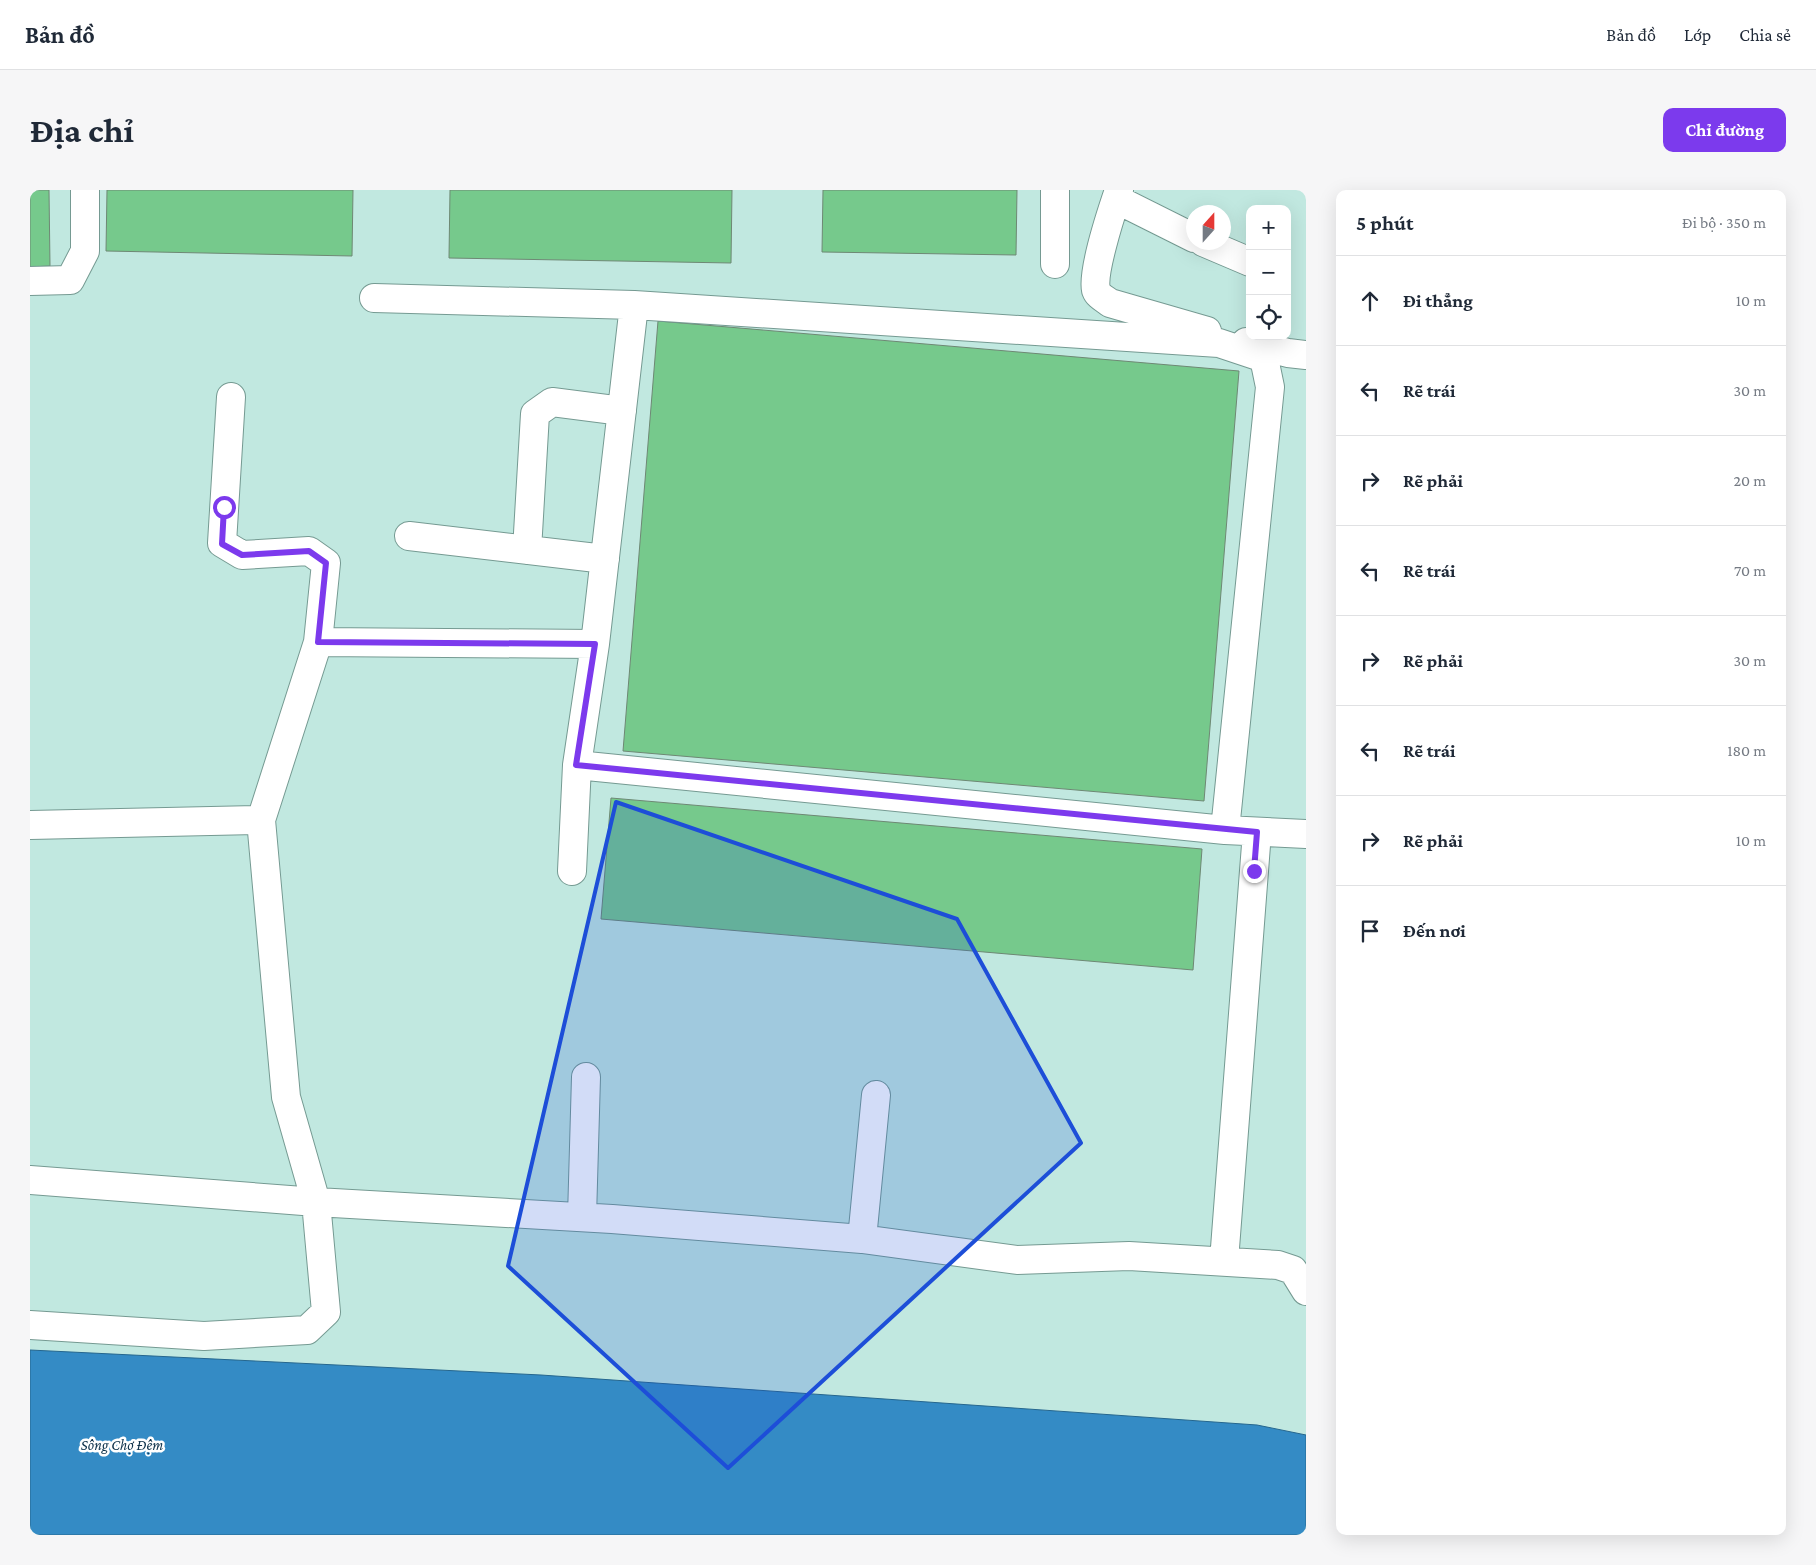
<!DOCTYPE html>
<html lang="vi">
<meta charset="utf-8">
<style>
body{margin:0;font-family:"Crimson Pro",serif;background:#f6f6f7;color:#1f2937}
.controls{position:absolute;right:15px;top:15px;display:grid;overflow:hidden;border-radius:10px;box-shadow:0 5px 20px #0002}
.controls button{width:45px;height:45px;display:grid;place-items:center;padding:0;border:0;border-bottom:1px solid #e0e1e3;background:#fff;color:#1f2937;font:25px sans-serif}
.compass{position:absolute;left:1156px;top:15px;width:45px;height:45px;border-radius:50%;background:#fff;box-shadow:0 5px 20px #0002;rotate:21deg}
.stop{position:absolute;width:15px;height:15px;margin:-11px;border:4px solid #7c3aed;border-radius:50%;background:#fff}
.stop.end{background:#7c3aed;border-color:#fff;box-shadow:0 1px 5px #0008}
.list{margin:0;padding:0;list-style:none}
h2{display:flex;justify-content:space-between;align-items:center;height:65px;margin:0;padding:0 20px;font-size:21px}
h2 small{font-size:16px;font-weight:400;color:#747a83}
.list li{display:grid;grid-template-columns:32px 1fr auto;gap:15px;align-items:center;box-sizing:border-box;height:90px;padding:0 20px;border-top:1px solid #e0e1e3}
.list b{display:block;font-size:19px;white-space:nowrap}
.list em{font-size:16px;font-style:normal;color:#747a83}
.icon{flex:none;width:28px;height:28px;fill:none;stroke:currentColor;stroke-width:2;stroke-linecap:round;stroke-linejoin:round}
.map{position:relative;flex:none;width:1276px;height:1345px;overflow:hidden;border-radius:10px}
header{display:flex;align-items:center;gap:30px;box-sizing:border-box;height:70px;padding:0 25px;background:#fff;border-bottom:1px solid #e0e1e3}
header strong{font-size:24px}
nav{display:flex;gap:28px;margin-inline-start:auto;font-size:18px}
.intro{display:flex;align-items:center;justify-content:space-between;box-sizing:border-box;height:120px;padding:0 30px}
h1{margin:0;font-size:35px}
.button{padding:12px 22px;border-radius:10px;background:#7c3aed;color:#fff;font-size:18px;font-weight:700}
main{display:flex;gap:30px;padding:0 30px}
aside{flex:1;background:#fff;border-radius:10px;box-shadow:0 5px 20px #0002}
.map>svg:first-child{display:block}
</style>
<header>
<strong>Bản đồ</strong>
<nav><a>Bản đồ</a><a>Lớp</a><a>Chia sẻ</a></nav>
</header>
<div class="intro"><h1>Địa chỉ</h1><a class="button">Chỉ đường</a></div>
<main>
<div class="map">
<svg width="1276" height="1345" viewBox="0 0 1276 1345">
<rect width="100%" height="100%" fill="#c1e8e0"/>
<!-- water -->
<path fill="#348bc5" stroke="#25668e" d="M0 1160 511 1185 1227 1235 1276 1245V1345H0Z"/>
<!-- building -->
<path fill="#76c98c" stroke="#6e8874" d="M0 0H19L20 76 0 77Z
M77 0H323L322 66 76 61Z
M420 0H702L701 73 419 68Z
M793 0H987L986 65 792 62Z
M628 131 1209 181 1174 611 593 561Z
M581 608 1172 659 1163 780 571 729Z"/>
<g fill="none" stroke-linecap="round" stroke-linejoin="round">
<defs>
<path id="minor" d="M1089 0 1086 9 1164 48
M1086 9C1080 27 1062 83 1066 100 1068 106 1075 109 1080 113L1177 141
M1173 52 1220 72
M1025 74V0
M0 91 40 90 55 61V0
M344 108 604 115 565 454 547 575 542 681
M604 115 1189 153 1234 168 1240 197 1195 640 1276 644
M1216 152 1258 163 1276 165
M201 207 192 353 212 365 279 361 296 373 288 452
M379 346 575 369
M497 360 505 224 522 212 592 221
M547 575 1195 640
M0 635 231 630
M0 990 286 1012 582 1029 832 1049 987 1070 1099 1066 1248 1075 1263 1080 1276 1101
M552 1027 556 887
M832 1049 846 905
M1194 1071 1227 642
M0 1135 174 1146 277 1140 296 1122 286 1012 256 907 231 630 288 452 565 454"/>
</defs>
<!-- minor casing -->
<use href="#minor" stroke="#759a92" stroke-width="30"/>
<!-- minor -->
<use href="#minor" stroke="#fff" stroke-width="28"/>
</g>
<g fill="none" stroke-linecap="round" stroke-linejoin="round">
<!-- route -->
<path stroke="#7c3aed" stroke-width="6" d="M194 317 192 354 212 365 279 361 296 373 288 452 565 454 546 575 1227 642 1224 681"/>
</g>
<!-- marked area -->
<path fill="#1d4ed8" fill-opacity="0.2" stroke="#1d4ed8" stroke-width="4" stroke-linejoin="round" d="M586 612 927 729 1051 953 698 1278 478 1076Z"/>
<g text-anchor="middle" stroke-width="5" stroke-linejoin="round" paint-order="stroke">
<!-- water labels -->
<g font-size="15" font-style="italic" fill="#0d314a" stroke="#fff">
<text x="92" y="1260">Sông Chợ Đệm</text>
</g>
</g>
</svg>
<div class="controls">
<button>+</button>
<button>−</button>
<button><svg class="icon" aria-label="locate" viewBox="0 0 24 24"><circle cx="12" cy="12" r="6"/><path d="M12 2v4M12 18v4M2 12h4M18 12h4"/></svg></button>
</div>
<svg class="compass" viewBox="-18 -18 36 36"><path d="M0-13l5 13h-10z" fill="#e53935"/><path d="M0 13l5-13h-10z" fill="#747a83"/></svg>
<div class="stop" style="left:194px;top:317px"></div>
<div class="stop end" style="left:1224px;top:681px"></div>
</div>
<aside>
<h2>5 phút<small>Đi bộ · 350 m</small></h2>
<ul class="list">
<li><svg class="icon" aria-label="ahead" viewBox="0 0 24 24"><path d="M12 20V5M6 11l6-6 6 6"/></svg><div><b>Đi thẳng</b></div><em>10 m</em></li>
<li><svg class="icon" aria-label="left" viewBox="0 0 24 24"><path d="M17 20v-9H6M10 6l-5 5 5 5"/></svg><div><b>Rẽ trái</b></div><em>30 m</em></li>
<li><svg class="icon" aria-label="right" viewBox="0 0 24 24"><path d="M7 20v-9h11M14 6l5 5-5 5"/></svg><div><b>Rẽ phải</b></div><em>20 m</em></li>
<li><svg class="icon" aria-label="left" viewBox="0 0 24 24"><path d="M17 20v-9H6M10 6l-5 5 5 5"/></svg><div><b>Rẽ trái</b></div><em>70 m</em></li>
<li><svg class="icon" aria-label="right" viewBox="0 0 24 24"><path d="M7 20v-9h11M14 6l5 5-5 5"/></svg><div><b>Rẽ phải</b></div><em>30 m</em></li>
<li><svg class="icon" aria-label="left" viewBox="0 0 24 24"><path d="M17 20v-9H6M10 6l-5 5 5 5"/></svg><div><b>Rẽ trái</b></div><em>180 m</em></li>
<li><svg class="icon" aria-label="right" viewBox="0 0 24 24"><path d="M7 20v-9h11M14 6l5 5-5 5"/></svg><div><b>Rẽ phải</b></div><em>10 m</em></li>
<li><svg class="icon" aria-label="arrive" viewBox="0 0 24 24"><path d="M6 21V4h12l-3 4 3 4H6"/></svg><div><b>Đến nơi</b></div></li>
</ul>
</aside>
</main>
